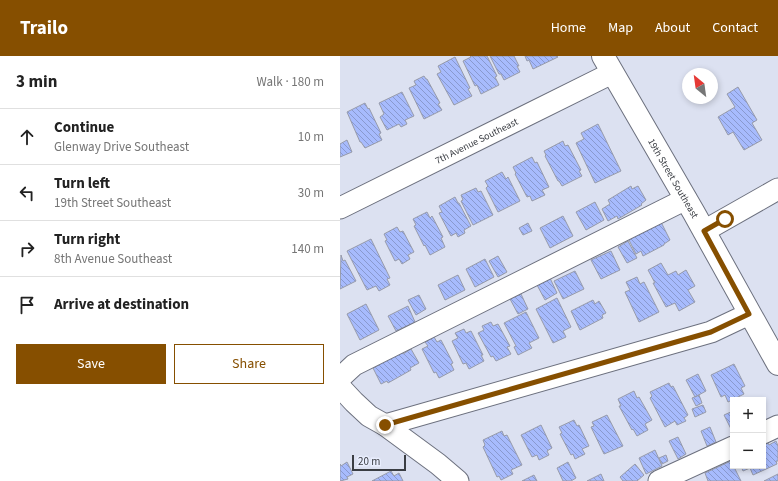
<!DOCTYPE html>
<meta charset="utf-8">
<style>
body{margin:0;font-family:"Source Sans 3",sans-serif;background:#f2f2f2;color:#222}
.controls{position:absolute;right:12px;bottom:12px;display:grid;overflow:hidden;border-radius:0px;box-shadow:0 2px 6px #0003}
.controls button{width:36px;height:36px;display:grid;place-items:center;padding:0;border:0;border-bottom:1px solid #e0e0e0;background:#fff;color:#222;font:20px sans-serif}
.compass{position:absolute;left:342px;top:12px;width:36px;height:36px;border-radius:50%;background:#fff;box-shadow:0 2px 6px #0003;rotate:331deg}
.scale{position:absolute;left:12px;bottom:10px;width:54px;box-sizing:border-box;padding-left:4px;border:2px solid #3a3d43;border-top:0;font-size:11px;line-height:14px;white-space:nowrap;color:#3a3d43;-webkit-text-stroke:3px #e9eefe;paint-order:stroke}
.stop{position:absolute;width:12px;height:12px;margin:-9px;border:3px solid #864f00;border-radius:50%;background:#fff}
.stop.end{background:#864f00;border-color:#fff;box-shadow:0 1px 4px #0008}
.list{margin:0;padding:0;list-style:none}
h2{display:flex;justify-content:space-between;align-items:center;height:52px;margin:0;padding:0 16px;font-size:17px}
h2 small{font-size:13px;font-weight:400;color:#767676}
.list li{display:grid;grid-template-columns:26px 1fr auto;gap:12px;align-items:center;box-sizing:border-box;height:56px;padding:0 16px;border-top:1px solid #e0e0e0}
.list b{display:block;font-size:15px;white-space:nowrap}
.list p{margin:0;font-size:13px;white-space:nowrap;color:#767676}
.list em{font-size:13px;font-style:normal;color:#767676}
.actions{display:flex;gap:8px;padding:12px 16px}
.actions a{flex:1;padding:9px 0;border:1px solid #864f00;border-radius:0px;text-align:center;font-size:14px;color:#864f00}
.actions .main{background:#864f00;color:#fff}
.icon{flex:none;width:22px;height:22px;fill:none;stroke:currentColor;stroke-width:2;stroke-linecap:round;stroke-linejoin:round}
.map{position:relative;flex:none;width:438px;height:425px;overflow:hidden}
header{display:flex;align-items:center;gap:24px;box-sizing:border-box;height:56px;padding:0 20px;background:#864f00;color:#fff}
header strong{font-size:19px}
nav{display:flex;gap:22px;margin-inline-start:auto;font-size:14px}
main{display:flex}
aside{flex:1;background:#fff}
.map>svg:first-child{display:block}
</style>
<header>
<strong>Trailo</strong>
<nav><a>Home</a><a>Map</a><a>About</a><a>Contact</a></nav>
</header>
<main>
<aside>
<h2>3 min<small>Walk · 180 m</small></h2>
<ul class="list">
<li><svg class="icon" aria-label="ahead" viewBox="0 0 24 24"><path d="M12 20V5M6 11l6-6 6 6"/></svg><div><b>Continue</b><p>Glenway Drive Southeast</p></div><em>10 m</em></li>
<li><svg class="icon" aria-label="left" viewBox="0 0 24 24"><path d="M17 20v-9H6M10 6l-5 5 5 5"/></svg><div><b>Turn left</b><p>19th Street Southeast</p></div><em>30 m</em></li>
<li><svg class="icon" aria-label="right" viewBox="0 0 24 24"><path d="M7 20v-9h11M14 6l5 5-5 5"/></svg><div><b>Turn right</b><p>8th Avenue Southeast</p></div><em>140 m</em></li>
<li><svg class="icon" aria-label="arrive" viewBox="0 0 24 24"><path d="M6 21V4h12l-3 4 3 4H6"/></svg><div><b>Arrive at destination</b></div></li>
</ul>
<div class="actions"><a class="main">Save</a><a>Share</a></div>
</aside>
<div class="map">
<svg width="438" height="425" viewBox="0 0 438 425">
<defs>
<pattern id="building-back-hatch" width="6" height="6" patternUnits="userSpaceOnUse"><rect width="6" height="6" fill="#a7bbfd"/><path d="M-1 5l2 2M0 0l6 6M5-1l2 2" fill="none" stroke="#8999ce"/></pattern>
</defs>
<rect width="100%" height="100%" fill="#dce1f1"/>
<!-- building -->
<path fill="url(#building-back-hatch)" stroke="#979baa" d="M130 0H147L157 20 155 21 159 29 141 38 137 29 135 30 123 5 131 1Z
M150 0H174L179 10H177L180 16 164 24 161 18H159Z
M185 0H217L218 1 193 13 189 4 187 5Z
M115 1 130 32 128 33 132 40 114 49 97 18 101 16 98 10Z
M84 20 86 23H87L100 47 98 48 102 54 84 63 69 32 76 29 74 25Z
M398 31 417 64 412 67 422 84 404 94 393 76 388 79 378 61 395 51 387 38Z
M62 36 74 60 65 64 67 68 61 71 59 68 47 74 40 61 44 58 39 47Z
M25 47 28 53 29 52 41 77 39 78 42 84 25 92 21 86H20L7 56Z
M258 68 281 115 255 127 236 87 244 83 241 77Z
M7 84 12 96 0 101V88Z
M223 85 225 90 228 89 241 114 239 115 242 120 222 130 219 125H218L205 100 206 99 204 95Z
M192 101 195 107 197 106 209 131 202 134 205 139 192 145 190 140 187 141 175 118 176 117 173 111Z
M162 116 166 123 168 121 180 145 158 156 146 132 148 130 145 125Z
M291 130 292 133 298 130 306 144 301 148 302 149 278 163 277 160 268 165 262 153 270 148 268 144Z
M136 132 138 136 141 135 153 159 133 169 121 145 123 144 121 139Z
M115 141 118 147H119L131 170 124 174 125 177 118 181 116 177 111 180 99 157 102 156 99 150Z
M255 146 264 164 246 174 236 156Z
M87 156 90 162 92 160 103 181 101 182 105 191 90 199 85 189 84 190 74 170 76 169 73 163Z
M223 160 233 180 210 192 200 172Z
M321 166 330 184 324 188V189L303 200 301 195 296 198 289 184 292 182 291 180Z
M188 167 192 175 183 179 179 172Z
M57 171 60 176 63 175 74 196 68 199 70 203 62 208 59 203 55 205 45 185 47 184 44 178Z
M31 183 50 222 47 223 50 229 39 235 36 230 27 234 7 195Z
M288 185 297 202 287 207 278 191Z
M271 195 280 214 261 223 251 204Z
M1 199 3 205 5 204 16 225 0 233Z
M158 200 167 216 158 221 149 205Z
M145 203 154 221 135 231 126 213Z
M321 207 328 219 336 215 338 219 346 214 355 230 348 234 355 246 339 255 335 247 326 251 313 227H315L308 214Z
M235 215 244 233 223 243 214 225Z
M118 219 125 234 105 244 98 229Z
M297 221 300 228 304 226 319 256 299 266 285 236 290 234 286 226Z
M210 222 217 237 205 244 197 229Z
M181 238 188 253 178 258 170 243Z
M79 239 86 253 76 259 68 244Z
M217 242 231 271 223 275 226 281 213 287 196 253Z
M253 244 255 248 259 245 266 257 262 259 263 262 240 274 231 255Z
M26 248 39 274 20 284 7 258Z
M68 250 75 266 56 275 48 260Z
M186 256 199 282 189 287 192 292 178 299 174 291 176 290 164 267Z
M151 266 153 270 158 268 170 290 167 291 171 298 156 305 153 300 151 301 138 277 144 274 142 270Z
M124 273 126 277 131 275 143 299H141L144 305 129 313 126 307 123 308 112 285 118 282 115 277Z
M94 281 97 286 101 284 113 307 111 308 114 314 99 322 96 316 94 317 82 293 88 290 85 286Z
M71 293 79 307 70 312 71 314 48 327 47 325 41 328 33 312 39 309 37 307 61 294 63 298Z
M394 308 405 330 401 332 404 338 388 346 385 339 381 341 371 319Z
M358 318 366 335 355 341 346 324Z
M329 327 331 331 333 330 348 359 344 362 346 365 337 369 335 365 325 371 310 342 312 340 310 336Z
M294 335 297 342 299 341 312 364 305 368 308 374 297 380 293 373 292 374 279 350H281L278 343Z
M359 339 362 347 356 350 352 342Z
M363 349 366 356 355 361 352 353Z
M393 355V377L384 359Z
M267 359 283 390 264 398 251 371 254 370 252 366Z
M234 364 237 370 239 369 249 390 242 393 245 398 235 403 233 398 231 399 220 378 222 377 219 371Z
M201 369 212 392 207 395 209 399 199 404 197 399 192 401 181 379Z
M370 371 376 386 367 390 361 375Z
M162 375 164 380 167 379 182 409 171 414 173 418 161 424 159 420 157 421 143 391 145 389 143 384Z
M338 381 346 398 338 403 329 385Z
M436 385 438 390V405H436L437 408 413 419 410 412 403 415 401 410H423V390L428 387 429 389Z
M315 394 322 410 306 418 299 402Z
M326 399 328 405 322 408 319 402Z
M391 405 401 425H368L365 417Z
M7 406 13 418 7 421 8 423 0 425V408L1 410Z
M228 406 236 422 231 425H223L217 412Z
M295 408 304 419 297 425H283L280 421Z
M51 415 54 420 59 417 63 425H32Z
M261 418 264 425H247Z
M438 418V425H424Z
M194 419 197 425H182Z"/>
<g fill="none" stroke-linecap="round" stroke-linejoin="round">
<defs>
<g id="minor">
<path id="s1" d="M0 152 272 17"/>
<path d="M364 175 438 133"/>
<path d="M0 322 14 309 346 143"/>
<path d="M0 331 14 346 29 360 45 369 98 408 118 425"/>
<path d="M45 369 371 276 409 258"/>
<path d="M423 377 438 370"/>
<path d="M319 425 393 391"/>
</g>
<g id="major">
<path id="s2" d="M263 0 354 157 438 308"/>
</g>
</defs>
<!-- minor casing -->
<use href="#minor" stroke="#6c707e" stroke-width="23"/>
<!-- major casing -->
<use href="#major" stroke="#6c707e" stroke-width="24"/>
<!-- minor -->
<use href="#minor" stroke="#fff" stroke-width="21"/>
<!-- major -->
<use href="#major" stroke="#fff" stroke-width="22"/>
</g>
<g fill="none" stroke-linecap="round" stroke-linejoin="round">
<!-- route -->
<path stroke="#864f00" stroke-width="5" d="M45 369 371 276 409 258 364 175 385 163"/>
</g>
<g text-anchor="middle" stroke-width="3" stroke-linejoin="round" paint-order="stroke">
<!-- street labels -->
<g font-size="10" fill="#3a3d43" stroke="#e9eefe">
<text dy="4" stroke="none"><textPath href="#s1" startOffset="152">7th Avenue Southeast</textPath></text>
<text dy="4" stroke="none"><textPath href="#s2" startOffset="141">19th Street Southeast</textPath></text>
</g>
</g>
</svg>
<div class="controls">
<button>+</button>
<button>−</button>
</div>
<svg class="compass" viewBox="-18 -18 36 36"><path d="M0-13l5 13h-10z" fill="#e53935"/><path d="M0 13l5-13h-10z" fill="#767676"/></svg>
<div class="scale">20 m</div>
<div class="stop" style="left:385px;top:163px"></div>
<div class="stop end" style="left:45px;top:369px"></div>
</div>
</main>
